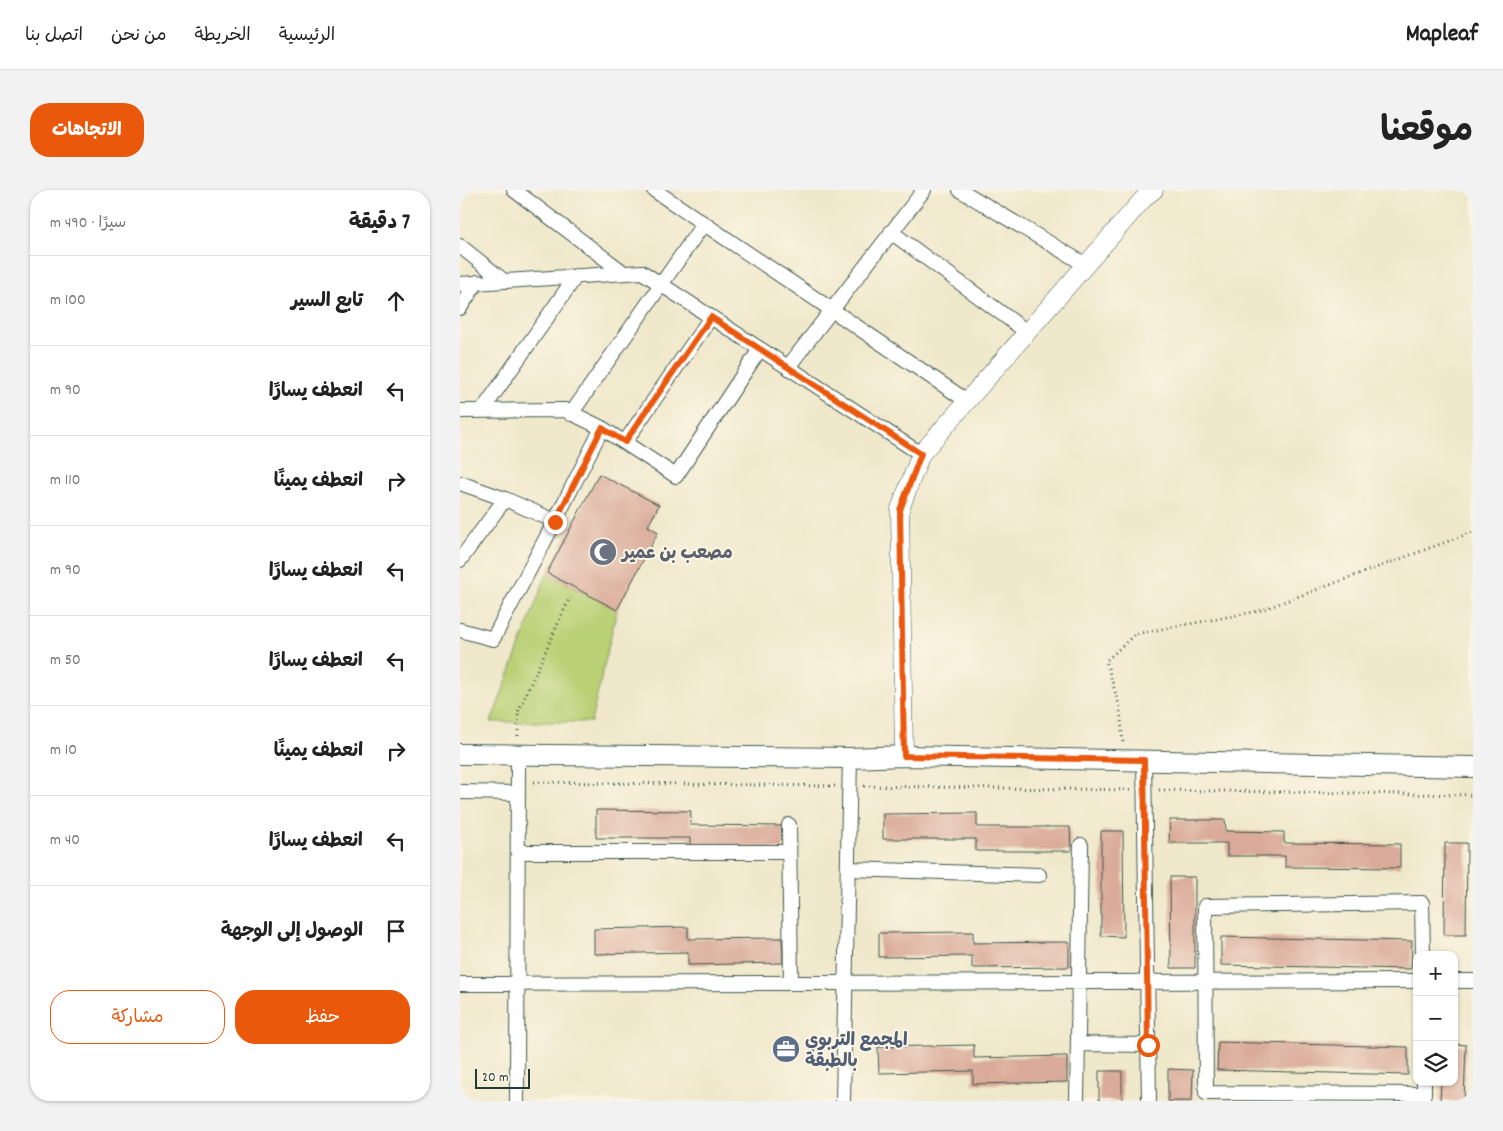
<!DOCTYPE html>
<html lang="ar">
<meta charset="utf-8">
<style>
body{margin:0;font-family:Dekko,"Playpen Sans Arabic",sans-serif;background:#f2f2f2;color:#222;direction:rtl}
.controls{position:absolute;right:15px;bottom:15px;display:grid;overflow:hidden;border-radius:10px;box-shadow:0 1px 4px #0004}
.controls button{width:45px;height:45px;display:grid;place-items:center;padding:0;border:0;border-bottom:1px solid #e0e0e0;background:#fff;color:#222;font:25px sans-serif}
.scale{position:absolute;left:15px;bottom:12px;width:55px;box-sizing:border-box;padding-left:5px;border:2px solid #1f3d34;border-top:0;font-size:14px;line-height:18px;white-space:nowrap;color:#1f3d34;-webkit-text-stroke:4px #fcf5e5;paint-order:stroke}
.stop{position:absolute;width:15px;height:15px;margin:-11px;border:4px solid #ea580c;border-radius:50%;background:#fff}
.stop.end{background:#ea580c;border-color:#fff;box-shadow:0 1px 5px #0008}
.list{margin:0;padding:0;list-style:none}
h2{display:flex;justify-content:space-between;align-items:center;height:65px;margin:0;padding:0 20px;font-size:21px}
h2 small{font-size:16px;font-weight:400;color:#767676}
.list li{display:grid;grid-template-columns:32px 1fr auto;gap:15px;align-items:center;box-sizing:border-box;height:90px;padding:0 20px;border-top:1px solid #e0e0e0}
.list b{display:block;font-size:19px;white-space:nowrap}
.list em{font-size:16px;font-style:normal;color:#767676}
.actions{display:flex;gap:10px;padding:15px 20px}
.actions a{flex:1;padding:11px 0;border:1px solid #ea580c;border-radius:20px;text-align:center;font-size:18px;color:#ea580c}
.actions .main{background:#ea580c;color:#fff}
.icon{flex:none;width:28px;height:28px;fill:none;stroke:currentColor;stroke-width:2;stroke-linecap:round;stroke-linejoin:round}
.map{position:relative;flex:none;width:1013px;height:911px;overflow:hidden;direction:ltr;border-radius:20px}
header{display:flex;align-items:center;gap:30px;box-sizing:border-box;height:70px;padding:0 25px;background:#fff;border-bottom:1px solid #e0e0e0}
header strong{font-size:24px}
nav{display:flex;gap:28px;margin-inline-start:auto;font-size:18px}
.intro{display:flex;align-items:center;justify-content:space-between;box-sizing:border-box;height:120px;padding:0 30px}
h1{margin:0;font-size:35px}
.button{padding:12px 22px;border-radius:20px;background:#ea580c;color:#fff;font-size:18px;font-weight:700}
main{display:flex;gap:30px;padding:0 30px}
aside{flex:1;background:#fff;border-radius:20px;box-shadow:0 1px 4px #0004}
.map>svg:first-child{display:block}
</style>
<header>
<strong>Mapleaf</strong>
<nav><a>الرئيسية</a><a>الخريطة</a><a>من نحن</a><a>اتصل بنا</a></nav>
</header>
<div class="intro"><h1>موقعنا</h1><a class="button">الاتجاهات</a></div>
<main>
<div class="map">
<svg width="1013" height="911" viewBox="0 0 1013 911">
<rect width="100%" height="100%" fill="#fcf5e5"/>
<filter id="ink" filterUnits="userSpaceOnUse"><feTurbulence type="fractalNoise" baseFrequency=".02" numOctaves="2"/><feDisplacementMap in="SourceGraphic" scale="10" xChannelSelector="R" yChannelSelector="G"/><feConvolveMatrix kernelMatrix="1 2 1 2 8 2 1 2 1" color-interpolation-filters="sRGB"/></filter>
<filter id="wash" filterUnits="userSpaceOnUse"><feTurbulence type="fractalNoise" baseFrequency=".0096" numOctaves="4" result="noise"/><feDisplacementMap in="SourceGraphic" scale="20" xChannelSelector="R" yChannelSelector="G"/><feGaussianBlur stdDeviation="1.12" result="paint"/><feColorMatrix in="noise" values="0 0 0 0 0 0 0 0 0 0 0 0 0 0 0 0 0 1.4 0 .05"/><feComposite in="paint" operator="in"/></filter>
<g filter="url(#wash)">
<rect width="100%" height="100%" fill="#f0e8cb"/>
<!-- green -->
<path fill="#bad074" stroke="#6c8654" d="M87 383 157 420 131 532H31Z"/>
<g id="blocks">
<!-- building -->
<path fill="#daab9a" d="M139 284 199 315 188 336 198 342 157 420 87 383Z
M136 620 231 621 230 635 323 636V659L230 658V648H136Z
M517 623V637H610L611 661H516V649H423V624Z
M710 630H765L766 641 824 642V653L940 654V678L825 677V666H767V653H709Z
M641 641H663L664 747 641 746Z
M985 653H1007L1006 745H984Z
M710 687H735V778H711Z
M228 737V749L322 748 323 773 228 775V762L134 764V739Z
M513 742V753L609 752V777L512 778V766L419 767V743Z
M761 747 952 751 951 779 761 775Z
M758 852 948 857V885L757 880Z
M994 854 1006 855 1004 911H980L981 892H994Z
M514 855V868L607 866V892L513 894V881L419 883 418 857Z
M708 879 733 880 732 911H708Z
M639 881H662V911H639Z"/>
</g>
</g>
<g filter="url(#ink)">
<use href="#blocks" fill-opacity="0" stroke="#3e574b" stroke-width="1"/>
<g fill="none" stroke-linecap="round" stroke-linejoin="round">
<defs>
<path id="minor" d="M54 0 164 83
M194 0 507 211
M500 0 626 75
M431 42 567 142
M0 56 44 91
M0 94 182 82 461 264
M0 118 17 92
M328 177 464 0
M0 221 105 220 142 238 95 331 45 309 0 293
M22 221 116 86
M111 224 244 33
M142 238 216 286 300 159
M165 252 251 127
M0 370 45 309
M0 440 33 449 95 331
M684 570 689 911
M0 602 58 603
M329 635 331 793
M58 662H329
M388 679 579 685
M963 765 962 713 745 716 746 903 964 904V892
M994 791H1013
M0 794 957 791
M618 854 689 855
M57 911 58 564
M383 911 390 568
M617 911 621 655"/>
<path id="tertiary" d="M444 566 440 319 461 264 685 7 694 0"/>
<path id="secondary" d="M0 564 390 568 444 566 1013 577"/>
</defs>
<!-- minor casing -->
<use href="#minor" stroke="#3e574b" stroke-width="16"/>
<!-- tertiary casing -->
<use href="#tertiary" stroke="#3e574b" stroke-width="19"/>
<!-- secondary casing -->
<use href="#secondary" stroke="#3e574b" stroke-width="22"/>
<!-- path -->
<path stroke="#3e574b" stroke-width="3" stroke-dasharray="1 4" stroke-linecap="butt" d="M58 546V522L110 407
M663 552 660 518 646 471 675 444 799 421 1013 342
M74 592 375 596
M404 596 670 600
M699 600 1013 605"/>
<!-- minor -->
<use href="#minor" stroke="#fff" stroke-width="14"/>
<!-- tertiary -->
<use href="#tertiary" stroke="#fff" stroke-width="18"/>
<!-- secondary -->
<use href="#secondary" stroke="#fff" stroke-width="20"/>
</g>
</g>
<g fill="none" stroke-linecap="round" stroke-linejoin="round" filter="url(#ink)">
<!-- route -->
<path stroke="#ea580c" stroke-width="6" d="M95 332 142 238 165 252 251 127 461 264 440 320 444 566 684 570 688 855"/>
</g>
<!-- icons -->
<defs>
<symbol id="mosque-disc" viewBox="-11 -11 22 22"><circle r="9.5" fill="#6b7280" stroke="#fcf5e5"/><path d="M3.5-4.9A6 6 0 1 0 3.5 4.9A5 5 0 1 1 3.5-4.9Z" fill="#fff"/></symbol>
<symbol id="office-disc" viewBox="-11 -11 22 22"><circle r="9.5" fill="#5c6f8a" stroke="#fcf5e5"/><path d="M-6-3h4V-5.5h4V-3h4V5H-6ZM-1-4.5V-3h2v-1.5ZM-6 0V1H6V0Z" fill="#fff"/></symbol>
</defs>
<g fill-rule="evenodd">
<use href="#mosque-disc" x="127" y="346" width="32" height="32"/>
<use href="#office-disc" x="310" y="843" width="32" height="32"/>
</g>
<g text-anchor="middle" stroke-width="4" stroke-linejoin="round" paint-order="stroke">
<!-- worship labels -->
<g font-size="18" font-weight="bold" fill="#5b616d" stroke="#fcf5e5" text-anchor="start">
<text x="162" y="368">مصعب بن عمير</text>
</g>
<!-- service labels -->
<g font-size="18" font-weight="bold" fill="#4e5e75" stroke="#fcf5e5" text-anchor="start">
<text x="345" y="855">المجمع التربوي<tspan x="345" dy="21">بالطبقة</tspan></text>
</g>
</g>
</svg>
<div class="controls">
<button>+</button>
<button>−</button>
<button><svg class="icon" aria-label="layers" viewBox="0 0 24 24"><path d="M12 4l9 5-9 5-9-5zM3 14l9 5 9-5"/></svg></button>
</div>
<div class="scale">20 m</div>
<div class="stop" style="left:688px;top:855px"></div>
<div class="stop end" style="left:95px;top:332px"></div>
</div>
<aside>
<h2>7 دقيقة<small>سيرًا · 490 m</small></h2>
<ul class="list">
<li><svg class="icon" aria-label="ahead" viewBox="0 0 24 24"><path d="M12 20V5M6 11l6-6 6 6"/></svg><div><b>تابع السير</b></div><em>100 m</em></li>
<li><svg class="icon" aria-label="left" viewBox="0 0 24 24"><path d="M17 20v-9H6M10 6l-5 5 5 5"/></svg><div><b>انعطف يسارًا</b></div><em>90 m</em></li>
<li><svg class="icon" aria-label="right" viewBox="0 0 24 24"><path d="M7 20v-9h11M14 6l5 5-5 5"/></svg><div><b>انعطف يمينًا</b></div><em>110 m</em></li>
<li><svg class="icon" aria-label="left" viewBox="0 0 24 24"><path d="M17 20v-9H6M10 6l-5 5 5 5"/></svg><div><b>انعطف يسارًا</b></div><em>90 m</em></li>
<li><svg class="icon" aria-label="left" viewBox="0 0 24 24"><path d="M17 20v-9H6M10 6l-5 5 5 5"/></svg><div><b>انعطف يسارًا</b></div><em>50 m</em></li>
<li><svg class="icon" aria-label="right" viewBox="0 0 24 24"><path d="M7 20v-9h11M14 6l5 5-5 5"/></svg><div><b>انعطف يمينًا</b></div><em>10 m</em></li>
<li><svg class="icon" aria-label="left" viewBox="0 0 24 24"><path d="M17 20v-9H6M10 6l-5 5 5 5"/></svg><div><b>انعطف يسارًا</b></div><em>40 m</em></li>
<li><svg class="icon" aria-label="arrive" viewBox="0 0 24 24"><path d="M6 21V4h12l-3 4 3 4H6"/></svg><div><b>الوصول إلى الوجهة</b></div></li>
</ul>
<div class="actions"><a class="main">حفظ</a><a>مشاركة</a></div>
</aside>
</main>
